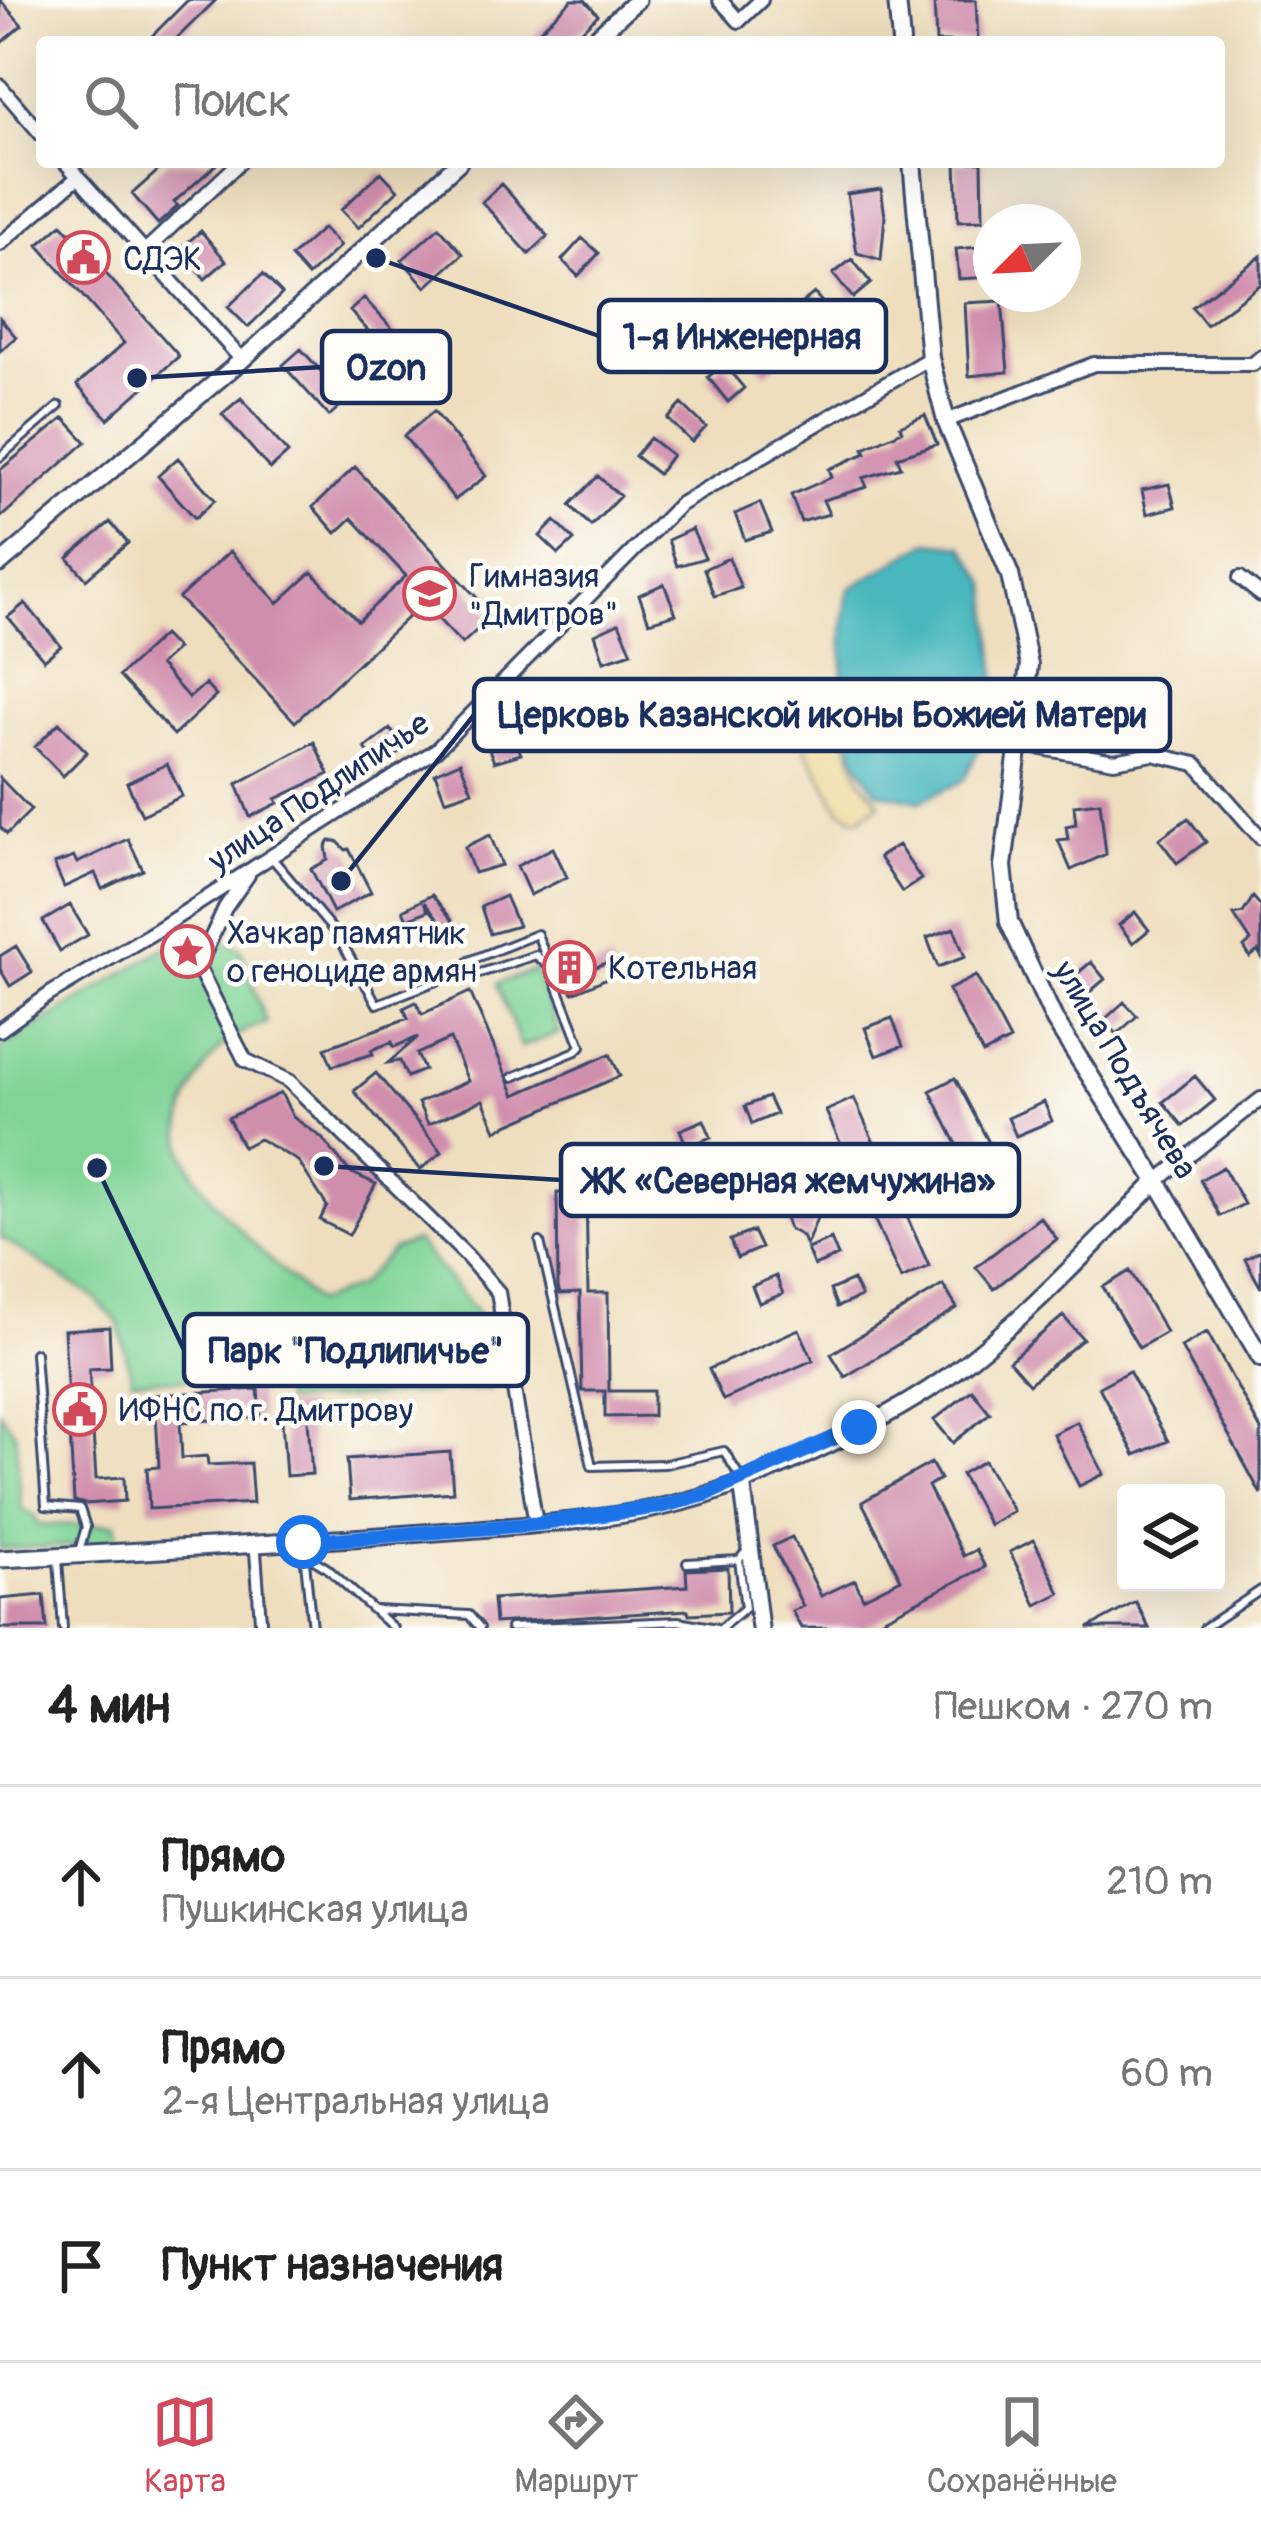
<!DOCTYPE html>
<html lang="ru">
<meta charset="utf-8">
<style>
body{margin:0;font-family:Pangolin,sans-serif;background:#f6f6f6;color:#222}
.controls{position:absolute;right:36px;bottom:36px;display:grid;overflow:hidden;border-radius:12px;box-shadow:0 12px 48px #0002}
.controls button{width:108px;height:108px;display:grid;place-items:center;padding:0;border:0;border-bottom:3px solid #e0e0e0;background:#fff;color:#222;font:60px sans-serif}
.compass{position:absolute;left:973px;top:204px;width:108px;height:108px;border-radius:50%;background:#fff;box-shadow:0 12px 48px #0002;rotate:246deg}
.stop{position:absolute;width:36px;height:36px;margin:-27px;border:9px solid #1a73e8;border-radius:50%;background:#fff}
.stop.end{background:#1a73e8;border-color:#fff;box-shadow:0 3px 12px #0008}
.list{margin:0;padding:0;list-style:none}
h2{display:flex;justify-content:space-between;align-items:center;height:156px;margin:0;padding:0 48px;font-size:51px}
h2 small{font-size:39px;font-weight:400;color:#767676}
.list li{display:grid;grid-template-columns:78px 1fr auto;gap:36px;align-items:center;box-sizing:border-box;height:192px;padding:0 48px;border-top:3px solid #e0e0e0}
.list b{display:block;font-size:45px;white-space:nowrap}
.list p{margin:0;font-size:39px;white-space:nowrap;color:#767676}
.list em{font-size:39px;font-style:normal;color:#767676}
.icon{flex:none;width:66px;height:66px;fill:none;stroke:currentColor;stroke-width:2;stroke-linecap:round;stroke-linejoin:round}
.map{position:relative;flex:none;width:1261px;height:1628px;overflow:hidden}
.search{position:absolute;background:#fff;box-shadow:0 12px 48px #0002;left:36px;right:36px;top:36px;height:132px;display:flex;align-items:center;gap:30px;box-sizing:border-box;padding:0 42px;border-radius:12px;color:#767676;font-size:45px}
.sheet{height:732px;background:#fff}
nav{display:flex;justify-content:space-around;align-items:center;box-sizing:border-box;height:168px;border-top:3px solid #e0e0e0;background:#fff;font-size:33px;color:#767676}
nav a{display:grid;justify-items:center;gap:6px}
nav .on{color:#d1495b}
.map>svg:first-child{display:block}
</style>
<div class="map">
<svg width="1261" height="1628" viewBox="0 0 1261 1628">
<rect width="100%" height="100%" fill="#fdfcf7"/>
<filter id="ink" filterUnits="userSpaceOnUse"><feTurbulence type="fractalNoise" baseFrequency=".00833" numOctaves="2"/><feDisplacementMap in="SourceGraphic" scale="24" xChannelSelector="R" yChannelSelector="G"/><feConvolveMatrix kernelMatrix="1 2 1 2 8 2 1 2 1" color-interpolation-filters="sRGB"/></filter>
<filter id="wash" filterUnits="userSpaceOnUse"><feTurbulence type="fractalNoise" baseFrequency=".004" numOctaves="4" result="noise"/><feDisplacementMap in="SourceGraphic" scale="48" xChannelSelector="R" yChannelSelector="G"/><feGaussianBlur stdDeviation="2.7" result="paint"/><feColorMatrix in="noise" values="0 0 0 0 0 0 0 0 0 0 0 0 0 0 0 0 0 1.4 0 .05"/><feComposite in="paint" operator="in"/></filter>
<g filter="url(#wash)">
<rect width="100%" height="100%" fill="#eedebd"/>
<!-- green -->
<path fill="#80d497" stroke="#4e827a" stroke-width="3" d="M200 926 241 950 266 1023C232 1033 214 1050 198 1080 189 1096 179 1122 182 1141 189 1193 278 1266 316 1303L358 1286 393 1249 416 1241 476 1312 490 1389 284 1402 281 1377 132 1380 119 1323 92 1296 0 1237V1049Z
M535 970 559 1033 521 1047 497 984Z
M0 1412 15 1433 22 1509 35 1516 38 1525 116 1524 117 1544 0 1549Z"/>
<!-- sand -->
<path fill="#eeda9e" stroke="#84847e" stroke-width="3" d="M842 726 861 780 880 803 859 819 840 810 805 748 812 729Z"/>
<!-- water -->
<path fill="#49b8be" stroke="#32748e" stroke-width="3" d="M929 542 963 546 988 584 997 684 990 727 963 781 920 801 877 792C871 781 862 771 857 759 840 719 839 631 849 589Z"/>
<g id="blocks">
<!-- building -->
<path fill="#d08ead" d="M0 0 22 25 0 44Z
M188 0H216L173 42H146Z
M572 0H585L598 15 569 42H527Z
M934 0H976L978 42H936Z
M168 162H219L174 202 178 206 158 224 132 194Z
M956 162H982L983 220 958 221Z
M381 172 398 190 358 228 341 210Z
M501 184 548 236 529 254 482 202Z
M881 189 885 216 881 260 857 253 847 194Z
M62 224 179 356 108 419 77 385 124 343 38 245Z
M439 227 463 254 426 287 402 260Z
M323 228 340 246 308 276 291 257Z
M201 231 226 261 205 279 180 249Z
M582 238 599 253 578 276 562 260Z
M991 246V277L959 279 956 249Z
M1261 256V284L1206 325 1192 307Z
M852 259 871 283 853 298 833 274Z
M263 274 282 294 248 327 228 307Z
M814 293 835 317 817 332 796 308Z
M364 298 408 346 394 359 350 311Z
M1002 301 1008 372 969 376 965 303Z
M0 318 16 337 0 351Z
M761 335 782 359 766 373 745 350Z
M301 349 347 400 329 416 283 365Z
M724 364 744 388 728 402 708 377Z
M241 398 288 453 270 469 222 414Z
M682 404 706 427 692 442 668 419Z
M434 411 486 476 455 500 404 436Z
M925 415 937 444 897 457 901 467 863 478 867 487 823 500 829 514 801 522 791 495 832 477 829 469 866 453 864 448 902 431 900 426Z
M64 418 86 442 0 518V470Z
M650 438 672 455 658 474 635 456Z
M178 458 215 500 195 518 158 476Z
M355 467 493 615 462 644 423 603 295 722 179 598 230 551 278 603 312 572 358 621 406 576 352 518 336 533 313 507Z
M598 476 620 496 591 526 570 505Z
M1169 484 1175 507 1147 514 1142 490Z
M760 503 772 532 745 540 735 514Z
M555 521 574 540 559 554 540 536Z
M110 522 128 543 86 579 68 558Z
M692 529 705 558 677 566 668 540Z
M729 558 741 588 714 596 704 569Z
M664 584 676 614 649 622 639 595Z
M25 603 61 646 44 660 8 617Z
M619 623 632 652 604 661 595 634Z
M163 635 177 649 159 665 189 698 205 684 216 696 174 735 119 676Z
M59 723 87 752 63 776 35 747Z
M509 725 521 754 494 762 484 736Z
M390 729 405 748 380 767 365 748Z
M314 742 329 774 276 799 278 803 250 817 237 784Z
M460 762 472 791 445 800 435 773Z
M167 764 182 796 142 815 127 783Z
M0 778 31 810 7 834 0 827Z
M1100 802 1106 854 1071 870 1058 840 1068 839 1066 826 1076 824 1074 805Z
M1188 818 1206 842 1177 863 1159 839Z
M490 835 502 865 474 873 465 847Z
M128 839 143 870 102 889 95 873 64 887 54 864 74 857 77 863Z
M330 841H337L346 850 349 849 371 892 333 912 311 869 328 860 326 846Z
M898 845 921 879 902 892 879 857Z
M553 848 567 877 530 895 517 866Z
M432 895 453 921 445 928 424 902 428 911 407 919 403 910Z
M505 896 518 926 490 934 481 907Z
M1253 897 1261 906V956L1258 951 1250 957 1244 947 1251 941 1234 915 1243 913Z
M70 905 88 935 60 951 43 921Z
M1135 912 1149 930 1133 943 1119 925Z
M954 928 965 957 938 967 927 938Z
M16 946 32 972 10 986 0 969V956Z
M568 946 571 952 575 951 585 972 610 961 616 974 573 993 554 953Z
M1091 962 1105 979 1085 996 1071 979Z
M976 976 1010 1040 983 1054 948 990Z
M470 992 515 1095 610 1054 620 1076 496 1130 483 1100 428 1124 418 1103 468 1081 450 1039 417 1054 424 1070 407 1077 400 1061 388 1063 418 1037 394 1047 392 1042 371 1050 373 1054 332 1066 325 1048 408 1018 404 1008 416 1002 422 1014Z
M1124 1002 1137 1016 1117 1034 1104 1020Z
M892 1018 903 1046 876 1056 865 1028Z
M376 1073 442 1152 420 1170 354 1091Z
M1195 1076 1215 1100 1183 1126 1163 1102Z
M955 1078 996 1156 970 1170 930 1091Z
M281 1093 293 1117 321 1137 350 1172 376 1184 349 1235 320 1220 327 1206 298 1161 259 1139 243 1147 228 1118Z
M768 1097 776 1114 752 1124 745 1106Z
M854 1098 929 1266 901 1279 826 1111Z
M1044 1102 1052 1121 1016 1136 1008 1118Z
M704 1120 711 1137 687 1147 680 1130Z
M1223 1167 1244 1204 1220 1216 1200 1180Z
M557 1193H586L588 1293H608L609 1391H653V1416L605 1417V1391H582L580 1293 560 1294 558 1287Z
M804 1203 813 1209 817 1218 806 1246 802 1236 789 1229 785 1218 794 1205Z
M1040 1217 1057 1239 994 1289 976 1267Z
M753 1231 761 1248 737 1258 730 1240Z
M831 1239 838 1256 814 1266 807 1249Z
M1261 1250V1288L1245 1259Z
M1130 1271 1166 1332 1139 1348 1103 1287Z
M776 1276 783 1294 759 1303 752 1286Z
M853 1280 861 1297 837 1307 830 1290Z
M943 1285 957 1308 845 1377 831 1354Z
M1063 1316 1083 1339 1029 1384 1009 1361Z
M109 1327 111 1368 89 1369 96 1479 124 1477 125 1501 85 1504 74 1501 64 1330Z
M799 1329 813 1360 723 1400 709 1369Z
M1207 1332 1261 1430V1494L1181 1347Z
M1129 1371 1168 1441 1135 1455 1099 1387Z
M258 1389 260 1417 180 1422 182 1458 207 1456 208 1465 250 1463 253 1503 149 1509 147 1468 159 1467 155 1395Z
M972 1390 990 1413 953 1443 934 1420Z
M307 1406 312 1474 286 1476 281 1407Z
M1077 1422 1104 1474 1079 1486 1053 1434Z
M450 1452 453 1492 350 1500 347 1459Z
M984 1461 1013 1511 989 1525 961 1474Z
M931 1463 940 1479 928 1486 963 1556 976 1550 985 1567 864 1628H801L792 1611 803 1606 773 1546 792 1537 821 1596 855 1580 863 1598 901 1579 862 1502Z
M1034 1540 1060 1593 1036 1605 1010 1552Z
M728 1568 729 1612 689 1614 688 1610 495 1623 493 1599 687 1586 686 1570Z
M44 1595 47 1628H0V1599Z
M1136 1602 1149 1628H1088Z"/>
</g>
</g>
<g filter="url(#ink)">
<use href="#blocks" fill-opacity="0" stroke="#3b496c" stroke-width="3"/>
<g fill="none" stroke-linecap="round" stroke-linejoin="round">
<defs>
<path id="service" d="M0 457 59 406
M271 857 338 936 377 1004 466 970 471 976 536 955 546 964
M466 970 469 961 537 934 581 1046 576 1051 513 1077
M540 1242 592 1466 665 1464 724 1451 740 1477
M35 1353 46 1506 80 1509 86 1527 79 1551
M304 1552 312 1628
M304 1554 327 1568 393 1628
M58 1560 63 1628
M687 1563 739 1560
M376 1610 469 1615 480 1628
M510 1628 678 1621 717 1628
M721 1628 745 1608 739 1560 747 1550
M1204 1628 1261 1590"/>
<path id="pedestrian" d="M255 1545 261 1628"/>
<path id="minor" d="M720 0 739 21 761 0
M0 86 42 135
M65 162 242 360
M0 244 78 177
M145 251 240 162
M946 421 1094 364H1253L1261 357
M1240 578 1261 595
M1019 744 1114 761 1153 754 1196 764 1261 838
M248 875 225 908 198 967 245 1060 289 1081 466 1255 498 1292 536 1524
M0 1030 50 994 154 932 436 750 679 505 930 358
M1157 1181 1261 1099"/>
<path id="tertiary" d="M591 42 637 0
M0 564 242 360 459 162
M742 1480 760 1628
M0 1559C146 1551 291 1543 436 1532 525 1525 621 1522 707 1495 778 1471 891 1419 951 1374 1027 1318 1091 1247 1157 1181"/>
<path id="secondary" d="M897 0 901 42
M912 162 930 358 946 421 1010 575 1029 665 1003 866 1009 922 1055 1021 1157 1181 1261 1358"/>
</defs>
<!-- service casing -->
<use href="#service" stroke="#3b496c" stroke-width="12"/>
<!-- pedestrian casing -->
<use href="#pedestrian" stroke="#3b496c" stroke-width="15"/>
<!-- minor casing -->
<use href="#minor" stroke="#3b496c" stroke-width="18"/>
<!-- tertiary casing -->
<use href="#tertiary" stroke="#3b496c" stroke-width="21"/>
<!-- secondary casing -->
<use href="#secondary" stroke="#3b496c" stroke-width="22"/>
<!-- service -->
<use href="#service" stroke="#fff" stroke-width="6"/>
<!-- pedestrian -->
<use href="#pedestrian" stroke="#fff" stroke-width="9"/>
<!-- minor -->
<use href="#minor" stroke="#fff" stroke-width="12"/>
<!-- tertiary -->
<use href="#tertiary" stroke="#fff" stroke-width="15"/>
<!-- secondary -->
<use href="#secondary" stroke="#fff" stroke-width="16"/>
</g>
</g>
<g fill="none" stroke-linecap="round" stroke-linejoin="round" filter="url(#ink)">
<!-- route -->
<path stroke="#1a73e8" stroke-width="15" d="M303 1542 536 1524 662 1506 707 1494 859 1427"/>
</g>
<!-- icons -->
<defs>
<symbol id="civic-ring" viewBox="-11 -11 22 22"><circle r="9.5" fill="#fdfcf7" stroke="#d1495b" stroke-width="1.5"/><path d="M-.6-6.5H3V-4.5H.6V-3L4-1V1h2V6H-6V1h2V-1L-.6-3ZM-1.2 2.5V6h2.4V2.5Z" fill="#d1495b"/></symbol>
<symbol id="school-ring" viewBox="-11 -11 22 22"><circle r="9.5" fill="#fdfcf7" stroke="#d1495b" stroke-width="1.5"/><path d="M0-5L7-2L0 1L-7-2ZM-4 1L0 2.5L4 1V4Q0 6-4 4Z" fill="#d1495b"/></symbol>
<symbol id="sight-ring" viewBox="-11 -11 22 22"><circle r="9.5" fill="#fdfcf7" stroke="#d1495b" stroke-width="1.5"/><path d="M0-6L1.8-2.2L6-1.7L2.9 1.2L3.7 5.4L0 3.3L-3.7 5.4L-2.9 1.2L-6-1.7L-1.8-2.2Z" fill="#d1495b"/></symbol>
<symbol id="building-ring" viewBox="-11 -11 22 22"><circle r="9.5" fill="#fdfcf7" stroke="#d1495b" stroke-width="1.5"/><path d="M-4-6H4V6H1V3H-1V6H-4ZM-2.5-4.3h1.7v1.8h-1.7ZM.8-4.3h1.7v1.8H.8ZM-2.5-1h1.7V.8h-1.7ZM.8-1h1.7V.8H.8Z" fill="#d1495b"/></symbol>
</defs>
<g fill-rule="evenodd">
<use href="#civic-ring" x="54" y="228" width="59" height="59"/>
<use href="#school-ring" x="400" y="564" width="59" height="59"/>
<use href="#sight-ring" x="158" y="922" width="59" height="59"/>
<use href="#building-ring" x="540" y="938" width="59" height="59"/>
<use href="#civic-ring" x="50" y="1380" width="59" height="59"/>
</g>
<g text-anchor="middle" stroke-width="9" stroke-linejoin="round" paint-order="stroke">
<!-- poi labels -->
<g font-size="33" fill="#1b2f5e" stroke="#fdfcf7" text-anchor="start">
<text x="123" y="270">СДЭК</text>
<text x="469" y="587">Гимназия<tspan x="469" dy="38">"Дмитров"</tspan></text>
<text x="227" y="944">Хачкар памятник<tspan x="227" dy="38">о геноциде армян</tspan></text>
<text x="608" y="979">Котельная</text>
<text x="119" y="1421">ИФНС по г. Дмитрову</text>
</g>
<!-- street labels -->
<g font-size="33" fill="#1b2f5e" stroke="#fdfcf7">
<text transform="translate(318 791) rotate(-34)" y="12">улица Подлипичье</text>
<text transform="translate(1126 1069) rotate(59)" y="12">улица Подъячева</text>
</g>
</g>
<!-- callouts -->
<path fill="none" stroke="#1b2f5e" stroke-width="4.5" d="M376 258L599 336M137 378L322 367M341 881L474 715M324 1166L561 1180M97 1168L184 1350"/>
<g fill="#1b2f5e" stroke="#fdfcf7" stroke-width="4.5">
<circle cx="376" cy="258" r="12"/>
<circle cx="137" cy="378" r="12"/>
<circle cx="341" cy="881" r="12"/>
<circle cx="324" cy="1166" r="12"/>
<circle cx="97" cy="1168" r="12"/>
</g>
<g fill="#fdfcf7" stroke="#1b2f5e" stroke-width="4.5">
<rect x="599" y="300" width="287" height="72" rx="12"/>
<rect x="322" y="331" width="128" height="72" rx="12"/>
<rect x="474" y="679" width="696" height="72" rx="12"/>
<rect x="561" y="1144" width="458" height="72" rx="12"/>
<rect x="184" y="1314" width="344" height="72" rx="12"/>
</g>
<g font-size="36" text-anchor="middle" font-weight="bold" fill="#1b2f5e">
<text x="742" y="349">1-я Инженерная</text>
<text x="386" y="380">Ozon</text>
<text x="822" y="727">Церковь Казанской иконы Божией Матери</text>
<text x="790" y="1193">ЖК «Северная жемчужина»</text>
<text x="356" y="1363">Парк "Подлипичье"</text>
</g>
</svg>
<div class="controls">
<button><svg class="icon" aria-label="layers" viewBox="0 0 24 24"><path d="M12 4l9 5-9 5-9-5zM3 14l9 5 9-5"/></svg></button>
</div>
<svg class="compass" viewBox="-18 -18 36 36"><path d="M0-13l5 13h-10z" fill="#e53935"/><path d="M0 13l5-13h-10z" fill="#767676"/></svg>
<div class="stop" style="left:303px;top:1542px"></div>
<div class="stop end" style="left:859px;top:1427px"></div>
<div class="search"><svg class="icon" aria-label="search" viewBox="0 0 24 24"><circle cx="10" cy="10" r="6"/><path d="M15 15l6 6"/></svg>Поиск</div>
</div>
<section class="sheet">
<h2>4 мин<small>Пешком · 270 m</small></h2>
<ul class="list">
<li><svg class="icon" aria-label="ahead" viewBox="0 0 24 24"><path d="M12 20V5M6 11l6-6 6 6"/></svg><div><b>Прямо</b><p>Пушкинская улица</p></div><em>210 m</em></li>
<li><svg class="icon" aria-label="ahead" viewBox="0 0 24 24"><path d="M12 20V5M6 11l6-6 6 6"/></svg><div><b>Прямо</b><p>2-я Центральная улица</p></div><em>60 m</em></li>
<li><svg class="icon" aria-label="arrive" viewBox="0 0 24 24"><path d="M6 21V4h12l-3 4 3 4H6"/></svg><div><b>Пункт назначения</b></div></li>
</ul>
</section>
<nav>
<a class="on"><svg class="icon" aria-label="map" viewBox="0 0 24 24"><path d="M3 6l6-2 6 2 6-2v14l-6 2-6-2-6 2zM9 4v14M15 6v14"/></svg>Карта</a>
<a><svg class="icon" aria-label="directions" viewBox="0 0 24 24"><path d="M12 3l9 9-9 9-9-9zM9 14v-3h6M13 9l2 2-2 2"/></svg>Маршрут</a>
<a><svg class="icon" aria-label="saved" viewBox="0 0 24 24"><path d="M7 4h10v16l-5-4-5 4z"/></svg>Сохранённые</a>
</nav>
